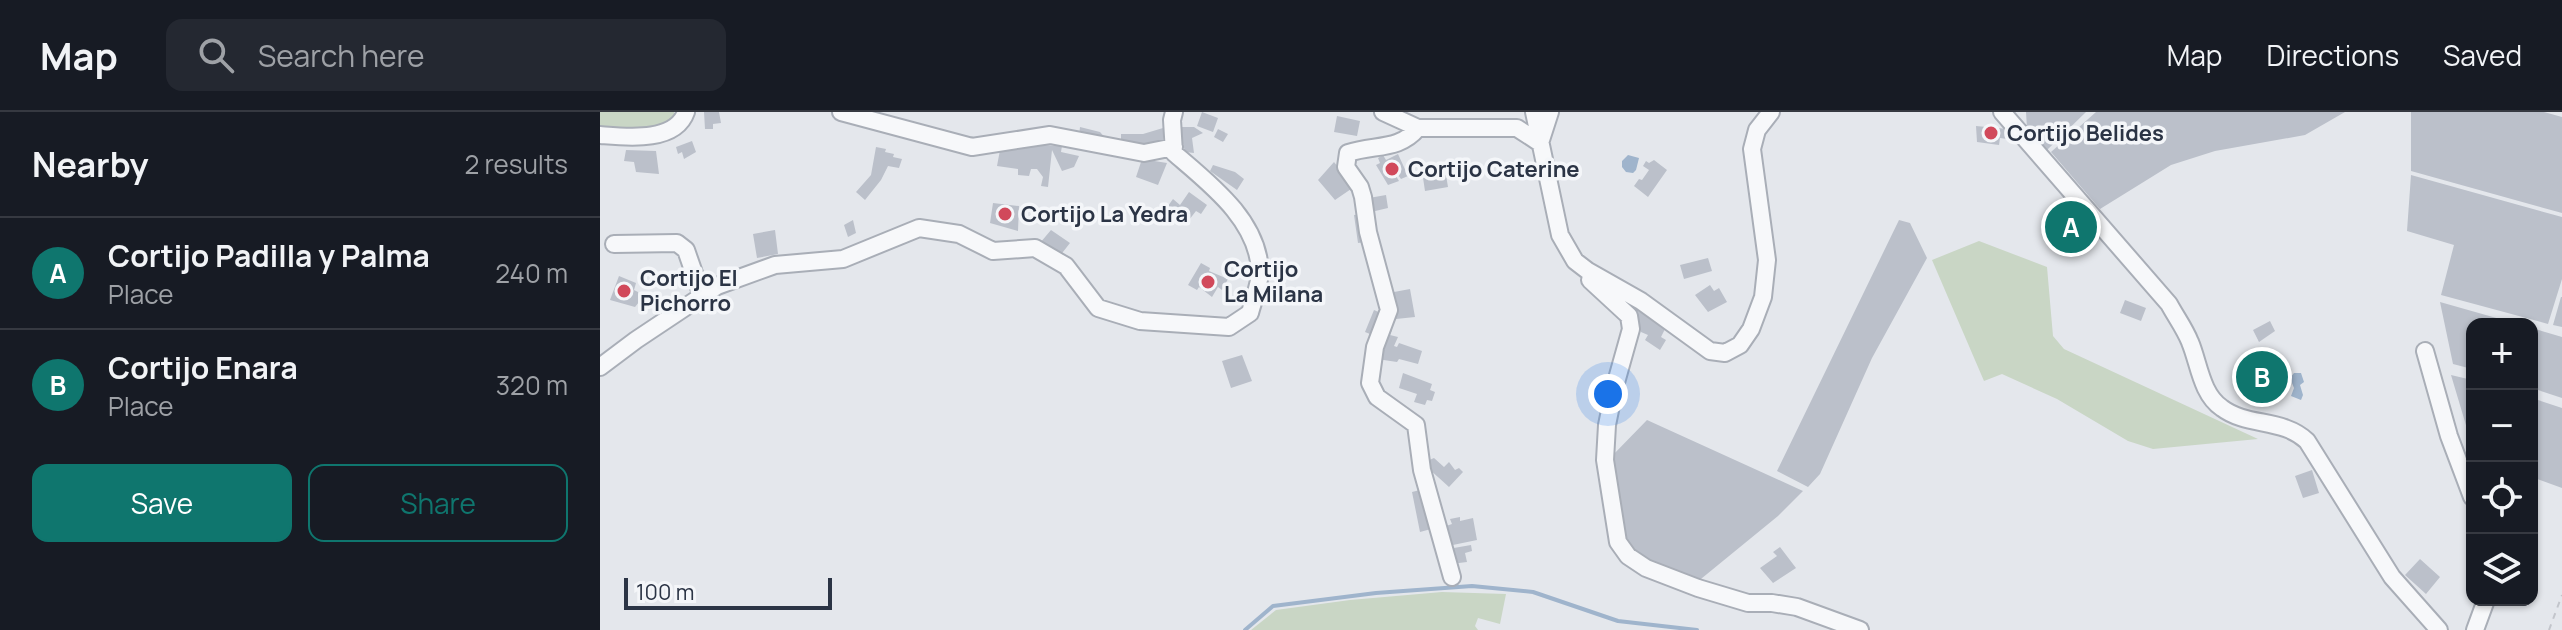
<!DOCTYPE html>
<meta charset="utf-8">
<style>
body{margin:0;font-family:Manrope,sans-serif;background:#242831;color:#f1f3f6}
.controls{position:absolute;right:24px;bottom:24px;display:grid;overflow:hidden;border-radius:16px;box-shadow:0 2px 6px #0004}
.controls button{width:72px;height:72px;display:grid;place-items:center;padding:0;border:0;border-bottom:2px solid #363941;background:#171b24;color:#f1f3f6;font:40px sans-serif}
.scale{position:absolute;left:24px;bottom:20px;width:208px;box-sizing:border-box;padding-left:8px;border:4px solid #2b3445;border-top:0;font-size:22px;line-height:28px;white-space:nowrap;color:#2b3445;-webkit-text-stroke:6px #f4f6f9;paint-order:stroke}
.you{position:absolute;left:1008px;top:282px;width:28px;height:28px;margin:-20px;border:6px solid #fff;border-radius:50%;background:#1a73e8;box-shadow:0 0 0 12px #1a73e833}
.badge{display:grid;place-items:center;width:52px;height:52px;border-radius:50%;background:#0f766e;color:#fff;font-size:26px;font-weight:700}
.pin{position:absolute;translate:-50% -50%;border:4px solid #fff;box-shadow:0 2px 8px #0006}
.list{margin:0;padding:0;list-style:none}
h2{display:flex;justify-content:space-between;align-items:center;height:104px;margin:0;padding:0 32px;font-size:34px}
h2 small{font-size:26px;font-weight:400;color:#9ea1a6}
.list li{display:grid;grid-template-columns:52px 1fr auto;gap:24px;align-items:center;box-sizing:border-box;height:112px;padding:0 32px;border-top:2px solid #363941}
.list b{display:block;font-size:30px;white-space:nowrap}
.list p{margin:0;font-size:26px;white-space:nowrap;color:#9ea1a6}
.list em{font-size:26px;font-style:normal;color:#9ea1a6}
.actions{display:flex;gap:16px;padding:24px 32px}
.actions a{flex:1;padding:18px 0;border:2px solid #0f766e;border-radius:16px;text-align:center;font-size:28px;color:#0f766e}
.actions .main{background:#0f766e;color:#fff}
.icon{flex:none;width:44px;height:44px;fill:none;stroke:currentColor;stroke-width:2;stroke-linecap:round;stroke-linejoin:round}
.map{position:relative;flex:none;width:1962px;height:518px;overflow:hidden}
header{display:flex;align-items:center;gap:48px;box-sizing:border-box;height:112px;padding:0 40px;background:#171b24;border-bottom:2px solid #363941}
header strong{font-size:38px}
nav{display:flex;gap:44px;margin-inline-start:auto;font-size:28px}
.search{width:560px;height:72px;background:#242831;display:flex;align-items:center;gap:20px;box-sizing:border-box;padding:0 28px;border-radius:16px;color:#9ea1a6;font-size:30px}
main{display:flex}
aside{flex:1;background:#171b24}
.map>svg:first-child{display:block}
</style>
<header>
<strong>Map</strong>
<div class="search"><svg class="icon" aria-label="search" viewBox="0 0 24 24"><circle cx="10" cy="10" r="6"/><path d="M15 15l6 6"/></svg>Search here</div>
<nav><a>Map</a><a>Directions</a><a>Saved</a></nav>
</header>
<main>
<aside>
<h2>Nearby<small>2 results</small></h2>
<ul class="list">
<li><span class="badge">A</span><div><b>Cortijo Padilla y Palma</b><p>Place</p></div><em>240 m</em></li>
<li><span class="badge">B</span><div><b>Cortijo Enara</b><p>Place</p></div><em>320 m</em></li>
</ul>
<div class="actions"><a class="main">Save</a><a>Share</a></div>
</aside>
<div class="map">
<svg width="1962" height="518" viewBox="0 0 1962 518">
<rect width="100%" height="100%" fill="#e4e7ec"/>
<!-- green -->
<path fill="#c9d6c5" d="M0 0H74V4C52 22 27 16 0 15Z
M1379 129 1447 155 1453 224 1464 237 1658 327 1553 337 1528 329 1457 287 1402 262 1384 269 1332 148Z
M842 480 906 482 900 512 878 506 875 514 878 518H651L676 498 750 488Z"/>
<!-- water -->
<path fill="#9fb4cc" d="M1028 43 1039 46 1036 58 1033 61 1026 60 1022 55V49Z
M1694 261H1701L1704 270 1700 273 1703 283 1701 288 1691 284 1694 276 1690 266Z"/>
<g fill="none" stroke-linecap="round" stroke-linejoin="round">
<!-- stream -->
<path stroke="#9fb4cc" stroke-width="4" d="M645 518 673 494 776 481 872 474 933 480 1018 509 1097 518"/>
</g>
<!-- building -->
<path fill="#bbc0ca" d="M104 0H119L121 11 113 12V17H105Z
M602 0 618 6 613 20 597 14Z
M1426 0H1486L1447 38 1427 16Z
M1496 0H1745L1705 23 1615 39 1571 53 1500 97 1451 40Z
M1811 0H1944L1962 5V101L1811 59Z
M737 4 760 9 757 24 734 20Z
M1376 14 1408 17 1407 27 1400 26 1399 33 1377 30Z
M480 15 500 20 507 28 479 24Z
M579 15H594L603 21 592 26 594 41 585 40Z
M563 16V35L521 30V22H543Z
M618 17 628 22 623 30 614 25Z
M92 29 96 40 84 47 82 40 78 42 76 35Z
M442 33 462 34 461 40 479 44 474 55 462 59 452 38 448 75 441 74 443 65 437 57H431L429 64 418 63V57L397 54 400 38H418L419 36Z
M276 35 286 37 285 40 294 42 293 45 302 47 299 56 288 54 281 68 265 88 256 80 271 63Z
M26 38 56 39 59 62 36 60 34 50 24 49Z
M798 42 808 64 801 67 798 63 796 64 799 69 788 73 776 53 780 51 778 46 783 43 786 48Z
M542 47 567 51 558 73 536 65Z
M1054 48 1067 58 1048 85 1034 74 1039 67 1042 68 1049 58 1043 54 1046 49 1049 51Z
M734 50 754 75 735 88 718 68Z
M613 53 635 60 644 67 637 78 610 59Z
M834 56 835 64 846 63 848 75 825 79 822 59Z
M1811 63 1962 105V167L1948 212 1841 183 1854 133 1807 119Z
M589 80 607 93 601 102 596 99 589 108 568 94 573 87 580 93Z
M786 83 788 96 771 100 769 86Z
M393 91 419 94 418 119 390 111Z
M762 102 766 130 758 131 754 103Z
M1447 102 1478 113 1485 107 1493 117 1489 126 1444 113Z
M253 108 256 121 248 125 244 113Z
M1299 108 1310 111 1327 146 1272 246 1220 362 1208 375 1177 359Z
M175 118 178 142 157 146 153 122Z
M451 118 470 131 459 145 440 131Z
M1108 146 1112 159 1084 167 1080 153Z
M601 151 610 156 609 159 628 167 622 178 618 175 612 185 599 175 597 178 588 173Z
M19 164 36 171 34 178 38 180 39 190 35 195 10 188Z
M1110 173 1114 179 1119 176 1127 190 1108 200 1095 183Z
M810 177 815 205 796 207 794 180Z
M1961 185H1962V215L1953 213Z
M1525 188 1546 196 1541 209 1520 201Z
M1840 190 1914 211V212H1872V257L1853 252Z
M1038 197 1065 217 1061 225 1066 228 1060 238 1045 228 1048 223 1041 220 1036 200Z
M774 198 783 202 775 224 765 220Z
M1670 209 1675 219 1659 230 1653 218Z
M1932 216 1962 225V286L1932 276Z
M788 217 792 218 790 223 798 225 794 234 797 235 799 231 822 239 818 252 799 247 797 250 777 247Z
M642 243 652 269 631 276 622 249Z
M1663 247 1678 260 1665 278 1663 276 1659 281 1654 277 1652 280 1646 275 1648 271 1646 269 1653 262 1648 258 1656 248 1659 251Z
M803 261 832 272 830 278 835 280 832 289 827 288 825 293 814 290 817 282 799 276Z
M1851 263 1872 268V330H1871Z
M1932 286 1962 296V376L1932 365Z
M1047 308 1203 379 1178 404 1096 471 1042 448 1026 429 1011 345Z
M834 346 844 355 849 350 855 358 859 356 863 360 849 375 828 356 827 349Z
M1712 358 1719 381 1703 386 1695 364Z
M824 377 831 417 820 420 812 380Z
M860 405V409L873 406 877 428 848 434 843 415 852 412 850 407Z
M871 433 872 439 865 441 867 450 851 452 848 437Z
M1180 435 1196 456 1173 471 1160 456 1177 444 1173 440Z
M1820 447 1840 465 1826 482 1805 463Z"/>
<g fill="none" stroke-linecap="round" stroke-linejoin="round">
<defs>
<path id="minor" d="M241 0 372 35 450 23 544 41 574 35
M783 0 818 16H917L940 31 950 0
M934 0 960 123 975 149 988 159 1041 189 1110 239 1125 241 1140 233 1151 217 1163 185 1167 148 1152 37 1157 18 1171 0
M1402 0 1569 192C1576 205 1585 217 1590 230 1599 251 1601 282 1622 296 1647 315 1683 306 1707 329L1792 465 1839 518
M818 16C799 39 775 32 748 41L746 55 760 75 763 85 768 120 789 198 775 235 770 271 777 285 816 313 822 358 852 465
M0 23C26 25 75 31 86 0
M14 132 77 131 86 138 102 184
M990 168 1029 204 1031 217 1015 274 1007 313 1005 348 1018 430 1028 444 1046 456 1098 476 1148 491H1172L1197 495 1260 518
M1825 239 1849 324 1872 385
M0 255 36 228 117 174 175 153 243 147 319 116 359 122 393 139 435 136 466 154 498 196 540 209 629 215 650 201C653 189 660 172 660 159 658 108 610 72 574 41L572 8 574 0
M1875 518 1886 488"/>
</defs>
<!-- minor casing -->
<use href="#minor" stroke="#a9aeb7" stroke-width="20"/>
<!-- path -->
<path stroke="#c2c5cb" stroke-width="2" stroke-dasharray="6 6" stroke-linecap="butt" d="M1949 518 1962 483"/>
<!-- minor -->
<use href="#minor" stroke="#f7f8fa" stroke-width="16"/>
</g>
<!-- markers -->
<g fill="#d1495b" stroke="#f4f6f9" stroke-width="3">
<circle cx="1391" cy="21" r="8"/>
<circle cx="792" cy="57" r="8"/>
<circle cx="405" cy="102" r="8"/>
<circle cx="608" cy="170" r="8"/>
<circle cx="24" cy="179" r="8"/>
</g>
<g text-anchor="middle" stroke-width="7" stroke-linejoin="round" paint-order="stroke">
<!-- poi labels -->
<g font-size="22" font-weight="bold" fill="#2b3445" stroke="#f4f6f9" text-anchor="start">
<text x="1407" y="29">Cortijo Belides</text>
<text x="808" y="65">Cortijo Caterine</text>
<text x="421" y="110">Cortijo La Yedra</text>
<text x="624" y="165">Cortijo<tspan x="624" dy="25">La Milana</tspan></text>
<text x="40" y="174">Cortijo El<tspan x="40" dy="25">Pichorro</tspan></text>
</g>
</g>
</svg>
<div class="controls">
<button>+</button>
<button>−</button>
<button><svg class="icon" aria-label="locate" viewBox="0 0 24 24"><circle cx="12" cy="12" r="6"/><path d="M12 2v4M12 18v4M2 12h4M18 12h4"/></svg></button>
<button><svg class="icon" aria-label="layers" viewBox="0 0 24 24"><path d="M12 4l9 5-9 5-9-5zM3 14l9 5 9-5"/></svg></button>
</div>
<div class="scale">100 m</div>
<div class="you"></div>
<div class="pin badge" style="left:1471px;top:115px">A</div>
<div class="pin badge" style="left:1662px;top:265px">B</div>
</div>
</main>
